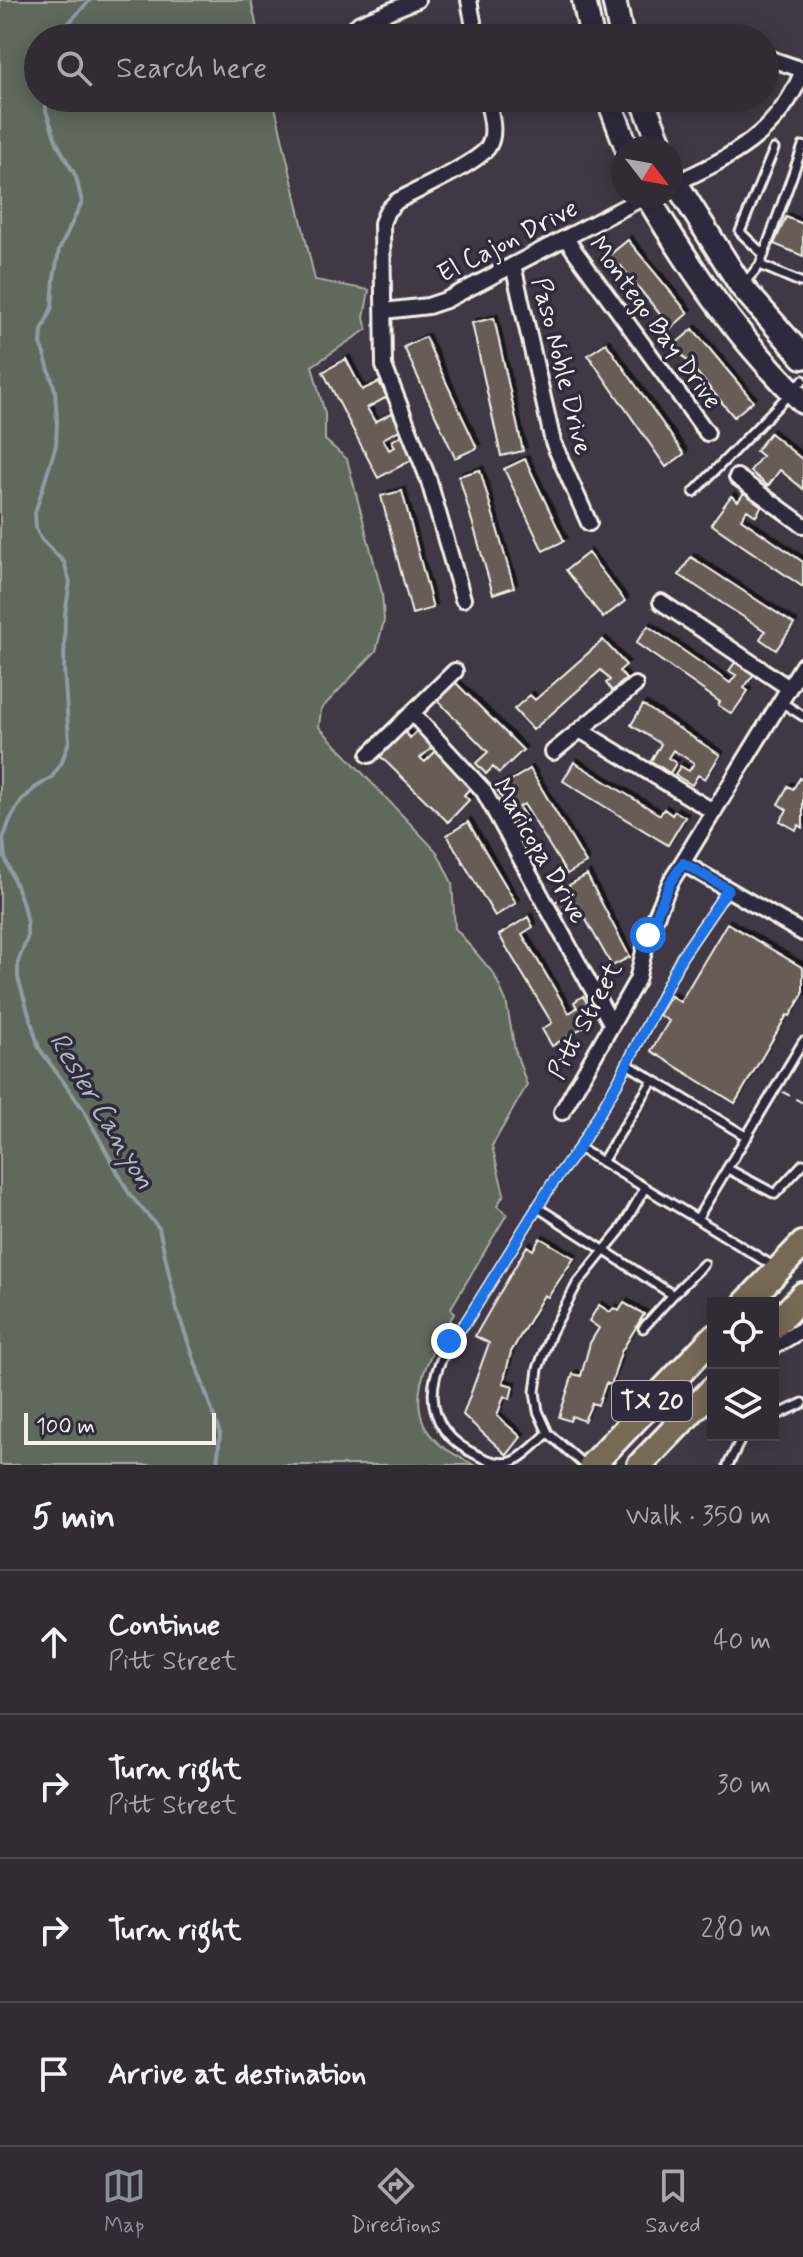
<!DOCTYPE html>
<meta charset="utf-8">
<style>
body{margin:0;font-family:Mynerve,sans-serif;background:#38333c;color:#f1f3f6}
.controls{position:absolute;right:24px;bottom:24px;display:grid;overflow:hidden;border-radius:0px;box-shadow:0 4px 20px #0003}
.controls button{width:72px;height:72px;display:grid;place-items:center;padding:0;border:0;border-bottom:2px solid #4b474f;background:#302b34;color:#f1f3f6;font:40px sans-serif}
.compass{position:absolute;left:611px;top:136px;width:72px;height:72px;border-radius:50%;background:#302b34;box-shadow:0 4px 20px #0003;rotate:121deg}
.scale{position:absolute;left:24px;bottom:20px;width:192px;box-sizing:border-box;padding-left:8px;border:4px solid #f4f1e8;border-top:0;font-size:22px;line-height:28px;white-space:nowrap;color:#f4f1e8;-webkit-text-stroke:6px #2f2a3d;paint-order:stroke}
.stop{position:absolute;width:24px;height:24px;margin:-18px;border:6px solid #1a73e8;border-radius:50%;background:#fff}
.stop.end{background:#1a73e8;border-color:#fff;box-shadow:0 2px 8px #0008}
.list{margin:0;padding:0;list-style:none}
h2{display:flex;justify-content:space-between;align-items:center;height:104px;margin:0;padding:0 32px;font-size:34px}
h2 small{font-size:26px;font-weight:400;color:#a8a7ac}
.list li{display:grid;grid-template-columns:52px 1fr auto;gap:24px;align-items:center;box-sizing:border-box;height:144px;padding:0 32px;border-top:2px solid #4b474f}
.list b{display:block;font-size:30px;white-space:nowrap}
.list p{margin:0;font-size:26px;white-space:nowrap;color:#a8a7ac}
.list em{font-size:26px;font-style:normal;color:#a8a7ac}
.icon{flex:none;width:44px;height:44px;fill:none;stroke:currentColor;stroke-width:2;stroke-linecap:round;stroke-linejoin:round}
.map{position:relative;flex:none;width:803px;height:1465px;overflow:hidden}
.search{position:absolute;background:#302b34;box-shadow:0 4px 20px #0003;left:24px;right:24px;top:24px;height:88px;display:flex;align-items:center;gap:20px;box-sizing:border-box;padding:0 28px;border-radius:44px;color:#a8a7ac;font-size:30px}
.sheet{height:680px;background:#302b34}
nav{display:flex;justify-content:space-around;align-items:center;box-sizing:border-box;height:112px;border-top:2px solid #4b474f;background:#302b34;font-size:22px;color:#a8a7ac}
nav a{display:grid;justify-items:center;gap:4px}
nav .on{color:#8c9099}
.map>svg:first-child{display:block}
</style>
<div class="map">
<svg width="803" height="1465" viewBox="0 0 803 1465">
<defs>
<filter id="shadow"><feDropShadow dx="3.5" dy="-3.5" stdDeviation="0" flood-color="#0009"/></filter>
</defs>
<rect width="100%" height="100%" fill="#403945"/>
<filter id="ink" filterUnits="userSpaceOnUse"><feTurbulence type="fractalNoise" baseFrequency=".0125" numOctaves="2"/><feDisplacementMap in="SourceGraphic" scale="16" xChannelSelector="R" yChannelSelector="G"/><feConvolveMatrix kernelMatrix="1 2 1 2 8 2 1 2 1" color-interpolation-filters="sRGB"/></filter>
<g filter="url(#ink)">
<!-- green -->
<path fill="#5f695c" stroke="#aaada2" stroke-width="2" d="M0 0H251L259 38H38V98H273L315 280 369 290 364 318 367 329 312 366 325 414V440L347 459 382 593 384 621 376 651 321 709 319 727 437 852 452 883 455 928 494 974 506 1001 515 1050 527 1085 492 1146 504 1194 497 1206 507 1214 451 1308 454 1314C432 1349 398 1405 437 1442 446 1451 462 1458 474 1465H0Z"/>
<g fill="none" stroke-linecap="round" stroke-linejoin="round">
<!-- stream -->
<path stroke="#8f9ca2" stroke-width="4" d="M61 38 67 25 90 0
M46 98V111L57 143 76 177 82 202 59 250 54 278 52 307 42 331 41 344 55 390 57 421 56 445 35 513 36 528 41 539 64 562 70 582 65 614 64 668 69 741 62 762 52 777 35 788 21 801 10 820 3 839 5 858 22 901 27 922V938L18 962V978L39 1048 83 1109 130 1195 159 1228 177 1310 220 1434 217 1465"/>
</g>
<!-- building -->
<path fill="#685c57" stroke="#f4f1e8" stroke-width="2" filter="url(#shadow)" d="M786 217 803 224V256L774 244Z
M628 240 688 313 671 328 621 266 617 269 607 257Z
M494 318 523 451 501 456 472 323Z
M693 329 753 401 734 417 674 345Z
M425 337 477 448 455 458 404 347Z
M606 343 684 454 666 467 588 355Z
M346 359 362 390 379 382 387 397 367 408 375 422 392 413 401 429 383 439 389 450 395 447 392 441 402 435 414 459 378 478 323 372Z
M770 433 803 460V489L780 470 768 486 750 471 762 456 756 451Z
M525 459 564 541 543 551 504 469Z
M480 470 514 587 493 594 459 476Z
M402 491 433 608 412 614 381 496Z
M744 493 762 505 756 516 747 510 741 519 803 562V587L711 524 731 496 738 501Z
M588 553 625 601 603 618 566 570Z
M691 557 794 624 776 650 760 639 765 631 679 575Z
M648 626 730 683 736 675 729 671 736 661 754 674 744 688 748 691 732 714 718 705 720 702 636 643Z
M603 640 626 665 619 671 626 679 612 691 606 683 610 680 601 670 533 730 514 709 530 695 535 700Z
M455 682 523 750 499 773 493 767 486 774 476 763 488 752 437 700Z
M643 705 720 755 705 779 698 775 692 785 675 775 680 766 689 771 694 763 673 750 668 758 676 763 670 773 651 761 661 744 631 725Z
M418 730 434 746 420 758 425 762 437 750 472 786 464 795 469 800 448 822 380 756 404 731 410 738Z
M574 762 660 815 664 809 672 815 675 811 685 817 668 845 563 781Z
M530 769 586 863 567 874 524 804 519 807 528 821 517 827 497 789Z
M800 778 803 780V828L799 825 796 830 780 821 787 810 778 804 788 786 793 789Z
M468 822 516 903 495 916 447 835Z
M587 875 630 957 612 966 577 904 562 913 555 902 569 893 566 887Z
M528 917 533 927 522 934 569 1013 577 1008 574 1002 583 996 593 1013 582 1020 585 1026 552 1046 542 1029 552 1023 499 935Z
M727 923 803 968V994L790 1016 787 1015 735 1103 651 1051 669 1021 659 1015 671 996 680 1002Z
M540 1238 574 1258 548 1297 544 1295 511 1352 503 1383 513 1386 510 1399 504 1396 497 1416 521 1437 507 1455 463 1415 489 1343 475 1336 527 1246 533 1250Z
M624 1303 644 1314 621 1352 611 1385 606 1383 598 1405 592 1403 584 1421 572 1416 570 1421 559 1417 573 1374 581 1376 590 1343 599 1328 589 1321 599 1305 610 1312 614 1308 619 1311Z"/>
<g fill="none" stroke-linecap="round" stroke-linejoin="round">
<defs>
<path id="lane" d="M764 255 740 232 774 149
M760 265 800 282
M745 282 760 265 803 146
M694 492 803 380
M781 702 803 716
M627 1064 747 1137
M579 1148 620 1078 681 958 728 889
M602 1162 653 1080
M728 1169 775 1194 803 1164
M537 1207 673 1295 704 1264
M697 1219 776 1268
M643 1328 673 1295
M773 1417 803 1403
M548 1433 538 1411 535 1392 538 1369 551 1333 577 1284 620 1231 645 1188
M584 1465 548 1433C538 1442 526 1455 514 1461 503 1465 489 1461 479 1456 414 1427 426 1367 466 1322L552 1184 579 1148 697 1219 803 1042
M728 1465 743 1435"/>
<path id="street" d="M469 0 476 38
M342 38 360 23 417 0
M765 57 803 70
M671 185C730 158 780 133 803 70
M566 239 707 433
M513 265 553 442 589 523
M384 311 428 306 446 300 646 196
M737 477 803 525
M463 599 428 478 384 366 382 223 387 211 397 201C417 190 478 163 488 147 497 133 490 113 487 98
M661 602 789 688
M412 713 483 790 611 1023
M580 730 714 812
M553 752 635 685
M369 755 455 671
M683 863 803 933
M562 1112 637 980 648 935 670 883 803 665
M773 1347 803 1329"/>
<path id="secondary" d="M584 0 592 38
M614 0 622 38
M608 98 627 148
M642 98 662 148
M671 171 676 183 741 286 803 357
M647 196C691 270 740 342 803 402"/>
<path id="primary" d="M746 1303 803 1244
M773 1327 803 1295
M592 1465 713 1338
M640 1465 713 1389"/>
</defs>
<!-- lane casing -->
<use href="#lane" stroke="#f4f1e8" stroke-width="13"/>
<!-- street casing -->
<use href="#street" stroke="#f4f1e8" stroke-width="20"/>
<!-- secondary casing -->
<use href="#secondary" stroke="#f4f1e8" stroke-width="28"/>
<!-- primary casing -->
<use href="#primary" stroke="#f4f1e8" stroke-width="30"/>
<!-- path -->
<path stroke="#f4f1e8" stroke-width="2" stroke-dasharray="8 6" stroke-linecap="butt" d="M783 1092 803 1103"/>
<!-- lane -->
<use href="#lane" stroke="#2f2a3d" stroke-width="7"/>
<!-- street -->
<use href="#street" stroke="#2f2a3d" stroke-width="14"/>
<!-- secondary -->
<use href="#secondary" stroke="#2f2a3d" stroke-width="22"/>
<!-- primary -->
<use href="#primary" stroke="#766a54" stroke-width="24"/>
</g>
</g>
<g fill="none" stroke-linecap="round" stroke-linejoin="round" filter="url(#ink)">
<!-- route -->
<path stroke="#1a73e8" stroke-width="10" d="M449 1341 466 1322 552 1184 579 1148 620 1078 681 958 728 889 683 863 670 883 648 935"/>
</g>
<g text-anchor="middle" stroke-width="7" stroke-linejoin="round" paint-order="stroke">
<!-- shield labels -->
<rect fill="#2f2a3d" stroke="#b9b5b5" stroke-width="2" x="612" y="1381" width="80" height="40" rx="6"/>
<g font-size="24" font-weight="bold" fill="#f4f1e8">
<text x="652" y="1409">TX 20</text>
</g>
<!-- street labels -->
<g font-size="26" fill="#f4f1e8" stroke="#2f2a3d">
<text transform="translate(507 240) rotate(-27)" y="9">El Cajon Drive</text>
<text transform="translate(656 322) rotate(54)" y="9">Montego Bay Drive</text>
<text transform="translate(563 366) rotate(76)" y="9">Paso Noble Drive</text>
<text transform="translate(541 850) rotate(60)" y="9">Maricopa Drive</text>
<text transform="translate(584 1020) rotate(-62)" y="9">Pitt Street</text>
</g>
<!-- water labels -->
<g font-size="28" font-style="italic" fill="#b0b9b9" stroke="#2f2a3d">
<text transform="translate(103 1110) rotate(59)" y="10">Resler Canyon</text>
</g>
</g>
</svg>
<div class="controls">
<button><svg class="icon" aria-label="locate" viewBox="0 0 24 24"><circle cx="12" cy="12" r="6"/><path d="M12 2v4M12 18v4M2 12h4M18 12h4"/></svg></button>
<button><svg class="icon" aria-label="layers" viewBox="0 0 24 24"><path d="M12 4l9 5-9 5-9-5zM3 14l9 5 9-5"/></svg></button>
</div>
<svg class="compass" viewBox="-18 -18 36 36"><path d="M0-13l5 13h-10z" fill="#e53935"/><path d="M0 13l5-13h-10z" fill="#a8a7ac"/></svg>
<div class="scale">100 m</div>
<div class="stop" style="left:648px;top:935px"></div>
<div class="stop end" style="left:449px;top:1341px"></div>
<div class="search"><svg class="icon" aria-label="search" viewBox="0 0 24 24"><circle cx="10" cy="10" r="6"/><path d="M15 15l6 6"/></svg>Search here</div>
</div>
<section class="sheet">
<h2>5 min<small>Walk · 350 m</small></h2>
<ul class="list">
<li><svg class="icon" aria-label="ahead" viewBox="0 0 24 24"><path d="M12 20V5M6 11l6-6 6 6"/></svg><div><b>Continue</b><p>Pitt Street</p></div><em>40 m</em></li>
<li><svg class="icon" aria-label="right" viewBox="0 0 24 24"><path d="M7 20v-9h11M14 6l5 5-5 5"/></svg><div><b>Turn right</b><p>Pitt Street</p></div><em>30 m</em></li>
<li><svg class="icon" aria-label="right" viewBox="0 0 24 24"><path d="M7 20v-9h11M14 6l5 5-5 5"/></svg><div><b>Turn right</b></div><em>280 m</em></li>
<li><svg class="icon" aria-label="arrive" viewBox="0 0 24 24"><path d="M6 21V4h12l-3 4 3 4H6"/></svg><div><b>Arrive at destination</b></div></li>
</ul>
</section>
<nav>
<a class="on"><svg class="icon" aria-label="map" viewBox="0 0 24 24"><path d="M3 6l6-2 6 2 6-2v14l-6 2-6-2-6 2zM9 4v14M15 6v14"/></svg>Map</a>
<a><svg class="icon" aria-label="directions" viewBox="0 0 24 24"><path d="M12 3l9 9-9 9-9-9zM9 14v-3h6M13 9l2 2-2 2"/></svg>Directions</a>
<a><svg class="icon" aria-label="saved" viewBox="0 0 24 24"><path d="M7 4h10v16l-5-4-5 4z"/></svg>Saved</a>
</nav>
